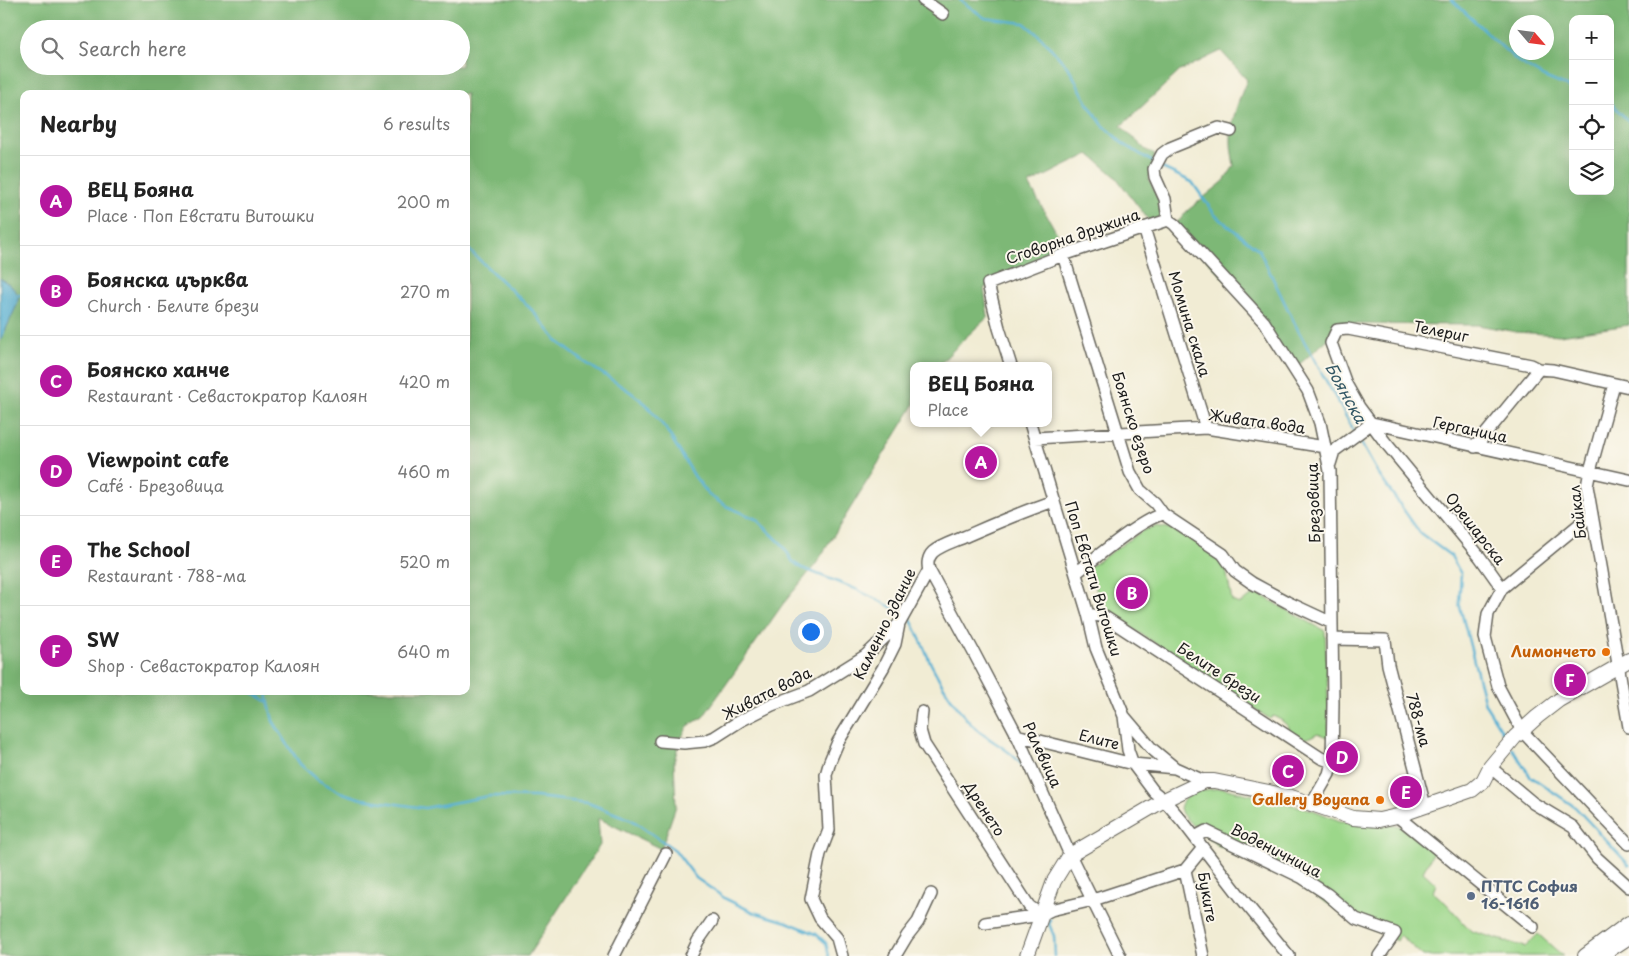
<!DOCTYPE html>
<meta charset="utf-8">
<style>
body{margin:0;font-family:"Playpen Sans",sans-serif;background:#f2f2f2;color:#222}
.controls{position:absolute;right:15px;top:15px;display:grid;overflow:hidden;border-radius:10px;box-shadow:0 5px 20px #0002}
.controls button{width:45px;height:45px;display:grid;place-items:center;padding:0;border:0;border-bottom:1px solid #e0e0e0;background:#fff;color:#222;font:25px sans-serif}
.compass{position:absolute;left:1509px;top:15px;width:45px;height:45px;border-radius:50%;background:#fff;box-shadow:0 5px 20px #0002;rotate:118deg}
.you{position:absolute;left:810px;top:631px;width:18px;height:18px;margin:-12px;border:4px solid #fff;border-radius:50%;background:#1a73e8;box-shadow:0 0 0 8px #1a73e833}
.badge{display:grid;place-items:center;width:32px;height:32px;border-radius:50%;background:#b5179e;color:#fff;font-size:16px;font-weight:700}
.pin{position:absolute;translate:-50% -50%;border:2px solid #fff;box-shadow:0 1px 5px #0006}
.popup{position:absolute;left:910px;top:362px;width:142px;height:65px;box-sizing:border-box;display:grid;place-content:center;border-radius:10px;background:#fff;filter:drop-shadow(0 1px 4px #0005);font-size:16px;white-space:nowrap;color:#767676}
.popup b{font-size:19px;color:#222}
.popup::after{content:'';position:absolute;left:50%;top:100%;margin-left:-10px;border:10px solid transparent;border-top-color:#fff}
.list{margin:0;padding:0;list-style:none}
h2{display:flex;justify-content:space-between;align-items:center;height:65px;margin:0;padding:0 20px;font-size:21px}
h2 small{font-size:16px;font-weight:400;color:#767676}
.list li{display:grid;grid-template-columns:32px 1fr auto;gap:15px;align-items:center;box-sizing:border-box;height:90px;padding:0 20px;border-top:1px solid #e0e0e0}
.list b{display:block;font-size:19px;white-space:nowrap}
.list p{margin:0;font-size:16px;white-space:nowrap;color:#767676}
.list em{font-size:16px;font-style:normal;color:#767676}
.icon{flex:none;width:28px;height:28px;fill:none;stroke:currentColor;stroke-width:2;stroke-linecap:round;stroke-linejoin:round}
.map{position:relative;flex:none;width:1629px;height:956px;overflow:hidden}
.search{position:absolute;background:#fff;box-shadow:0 5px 20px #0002;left:20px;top:20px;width:450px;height:55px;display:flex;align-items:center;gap:12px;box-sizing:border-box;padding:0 18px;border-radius:28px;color:#767676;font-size:19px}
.panel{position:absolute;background:#fff;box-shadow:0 5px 20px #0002;left:20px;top:90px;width:450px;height:605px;border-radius:10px}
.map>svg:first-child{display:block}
</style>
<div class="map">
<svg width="1629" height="956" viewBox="0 0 1629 956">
<rect width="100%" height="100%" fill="#fbf7ec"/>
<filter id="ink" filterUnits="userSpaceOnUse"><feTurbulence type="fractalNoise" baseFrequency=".02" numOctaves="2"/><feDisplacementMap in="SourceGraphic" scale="10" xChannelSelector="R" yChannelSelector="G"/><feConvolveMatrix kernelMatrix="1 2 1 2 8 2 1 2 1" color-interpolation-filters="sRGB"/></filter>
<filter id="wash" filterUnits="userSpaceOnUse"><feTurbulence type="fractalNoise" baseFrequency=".0096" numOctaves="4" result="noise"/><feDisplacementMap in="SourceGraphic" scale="20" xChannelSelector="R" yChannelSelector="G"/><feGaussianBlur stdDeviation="1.12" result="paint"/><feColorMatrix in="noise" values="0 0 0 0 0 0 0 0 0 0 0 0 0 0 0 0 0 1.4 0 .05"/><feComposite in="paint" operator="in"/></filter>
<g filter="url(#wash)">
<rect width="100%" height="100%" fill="#f1ecd4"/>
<!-- green -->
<path fill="#9cd78a" stroke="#5c7a53" d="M1155 526 1180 530 1224 559 1232 601 1239 604 1257 593 1325 631 1329 719 1328 737 1318 733 1302 741 1288 731 1289 727 1281 720 1273 716 1270 719 1103 609 1088 568 1142 531Z
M1223 788 1313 810 1340 821 1400 826 1424 843 1433 853 1423 872 1436 884 1433 892 1446 903 1471 931 1525 947 1538 934 1563 956H1423L1400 935 1397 941 1356 922 1290 879 1217 845 1191 824 1182 814 1180 808C1185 789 1207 790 1223 788Z"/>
<!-- forest -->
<path fill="#7db876" stroke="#4c6a49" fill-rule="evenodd" d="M0 0H1629V325L1560 335 1516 332 1478 325 1345 324 1294 369 1264 322 1174 224 1180 220 1187 211 1224 181 1234 166C1233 158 1231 150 1231 142 1230 121 1239 99 1247 80L1221 51 1180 71 1121 126 1146 150 1155 154 1149 179 1165 214 1150 222 1115 176 1089 154 1029 184 1067 251 984 288 988 317 965 338 938 366H914V405L911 410 816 564 783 604 703 717 688 726 679 742 674 762 676 806 661 849 598 818 600 845 528 956H0V342L17 305 19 295 10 285 0 278ZM1573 19H1610V191H1573ZM1516 22H1546V52H1516ZM29 29H461V66H29ZM24 94H466V691H24Z"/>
<!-- water -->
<path fill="#56b0d3" stroke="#396678" d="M0 278 10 285 19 295 17 305 0 342Z"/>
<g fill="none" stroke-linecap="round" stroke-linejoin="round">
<!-- stream -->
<path stroke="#56b0d3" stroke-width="2.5" d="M960 0 985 18 1024 23 1042 38 1070 70 1087 102 1102 124 1122 143 1153 162
M1452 0 1517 61 1544 77 1573 89
M1610 102 1629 122
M1160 167 1192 182 1215 215 1259 250 1299 332 1354 431
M467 248 533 311 558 342 583 361 629 391 646 404 666 429 695 477 710 496 726 506 756 519 782 544 793 562 802 568 858 590 899 611
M19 295H24
M1358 438 1379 475 1420 533 1451 556 1461 574 1459 603 1485 704 1507 739
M910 618C918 633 924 648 931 664 941 684 957 709 972 725 990 743 1015 750 1027 773
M250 691 268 702
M267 691 268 699 273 721 300 764 318 780 340 792 362 799 425 808 489 796 536 797 588 803 632 820 675 850 696 878 726 899 753 912 787 922 816 934 826 943 829 956
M1512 748 1530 776 1575 807 1629 865
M1061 856 1063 850
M1050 919 1049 924 1054 936 1055 956"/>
</g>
</g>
<g filter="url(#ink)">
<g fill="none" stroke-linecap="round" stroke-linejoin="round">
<defs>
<path id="minor" d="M923 0 943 14
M1168 220 1174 224 1264 322 1308 391 1320 423 1330 471 1333 703 1332 762 1329 774 1311 805
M1168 220 1165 199 1155 177 1154 169 1162 154 1170 148 1219 128 1231 131
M1144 228 1206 428
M1063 255 1130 472 1140 490 1155 503 1163 514 1223 554 1235 571 1252 583 1287 602 1332 623
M1011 366 999 328 988 284 1063 255 1168 220
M1614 384 1590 471 1587 486 1629 727
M1629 387 1553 370 1539 369 1531 365 1348 329 1337 330 1331 343 1346 384 1359 407 1385 442 1480 557 1502 588 1488 614 1485 637 1498 686 1522 731 1629 844
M1030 423 1088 614 1096 648 1124 716 1128 750 1133 764 1154 792 1164 800 1183 822 1243 900 1289 956
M1372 423 1629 480
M1035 438 1206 428 1325 447
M1475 447 1539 369
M1330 464 1334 451 1372 423
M929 570 973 651 1016 733 1070 855 1120 956
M1076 573C1096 558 1141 519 1163 514
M1502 588 1592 514
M1088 614 1105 617 1321 758 1332 762
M1332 639 1385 640 1388 665 1425 806
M922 712 920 730 924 744 1029 906 1041 915
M1124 716 1152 749 1175 768 1204 781
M1016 735 1133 764 1175 768
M660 741 684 743 705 741 715 737 740 721 772 705 809 691 865 656 899 624
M1490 767 1533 803 1573 827 1597 858 1629 887
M1397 816 1533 927
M1195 837 1206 831 1301 877 1327 894 1356 919 1395 933 1379 956
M1203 848 1185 870 1203 956
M985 923 1041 915 1051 910 1093 900 1185 870
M614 956 666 854
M691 956 698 941 712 921
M842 956 837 938 820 918 811 899 820 854 829 830 826 775 830 761 838 742 883 668 895 644 899 624 929 570C927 564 928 557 933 552 941 545 955 541 964 537 994 524 1023 511 1054 501
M895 956 907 936 918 922 931 894"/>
<path id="major" d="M1027 956 1054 881 1070 855 1164 800 1204 781H1214L1288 796 1353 818 1379 820 1397 816 1472 790 1483 781 1490 767 1515 737 1537 717 1559 700 1629 660
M1585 956 1629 923
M1600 956 1629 937"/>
</defs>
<!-- minor casing -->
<use href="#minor" stroke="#67655c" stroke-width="14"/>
<!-- major casing -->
<use href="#major" stroke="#67655c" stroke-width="16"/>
<!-- minor -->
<use href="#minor" stroke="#fff" stroke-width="11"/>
<!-- major -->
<use href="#major" stroke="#fff" stroke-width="14"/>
</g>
</g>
<!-- markers -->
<g fill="#e8710a" stroke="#fbf7ec" stroke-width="2">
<circle cx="1606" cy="652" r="5"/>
<circle cx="1380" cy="800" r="5"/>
</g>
<circle fill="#5c6f8a" stroke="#fbf7ec" stroke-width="2" cx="1471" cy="896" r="5"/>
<g text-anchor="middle" stroke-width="4" stroke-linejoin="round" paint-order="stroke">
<!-- street labels -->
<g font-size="15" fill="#1c1c1c" stroke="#fbf7ec">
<text transform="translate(1073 237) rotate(-19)" y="5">Сговорна дружина</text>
<text transform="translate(1189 324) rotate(73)" y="5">Момина скала</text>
<text transform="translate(1441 332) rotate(11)" y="5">Телериг</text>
<text transform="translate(1257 422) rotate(8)" y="5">Живата вода</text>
<text transform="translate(1133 423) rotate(72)" y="5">Боянско езеро</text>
<text transform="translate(1470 430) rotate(12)" y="5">Герганица</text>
<text transform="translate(1314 503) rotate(-92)" y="5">Брезовица</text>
<text transform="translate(1578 512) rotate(-97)" y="5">Байкал</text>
<text transform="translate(1475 529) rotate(52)" y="5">Орешарска</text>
<text transform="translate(1093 579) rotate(73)" y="5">Поп Евстати Витошки</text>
<text transform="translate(885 624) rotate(-64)" y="5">Каменно здание</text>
<text transform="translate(1219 673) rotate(33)" y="5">Белите брези</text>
<text transform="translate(767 694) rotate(-27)" y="5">Живата вода</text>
<text transform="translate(1418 720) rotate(75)" y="5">788-ма</text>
<text transform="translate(1099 740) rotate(14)" y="5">Елите</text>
<text transform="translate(1042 755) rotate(65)" y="5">Ралевица</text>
<text transform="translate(984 809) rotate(57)" y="5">Дренето</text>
<text transform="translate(1276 851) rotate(27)" y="5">Воденичница</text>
<text transform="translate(1207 897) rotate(80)" y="5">Буките</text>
</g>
<!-- food labels -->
<g font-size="15" font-weight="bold" fill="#c56008" stroke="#fbf7ec" text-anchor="end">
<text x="1596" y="657">Лимончето</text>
<text x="1370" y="805">Gallery Boyana</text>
</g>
<!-- service labels -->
<g font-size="15" font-weight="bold" fill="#4e5e75" stroke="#fbf7ec" text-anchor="start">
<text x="1481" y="892">ПТТС София<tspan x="1481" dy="17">16-1616</tspan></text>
</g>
<!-- water labels -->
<g font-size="16" font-style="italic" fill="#335765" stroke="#fbf7ec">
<text transform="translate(1346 393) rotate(61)" y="6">Боянска</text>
</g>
</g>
</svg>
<div class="controls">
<button>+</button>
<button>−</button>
<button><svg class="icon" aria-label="locate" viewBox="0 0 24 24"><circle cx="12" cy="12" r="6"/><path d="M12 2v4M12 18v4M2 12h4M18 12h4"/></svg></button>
<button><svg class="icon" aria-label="layers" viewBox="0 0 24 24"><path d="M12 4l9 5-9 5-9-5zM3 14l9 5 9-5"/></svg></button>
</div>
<svg class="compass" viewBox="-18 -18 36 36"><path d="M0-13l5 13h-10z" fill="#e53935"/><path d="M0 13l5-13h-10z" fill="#767676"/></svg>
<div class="you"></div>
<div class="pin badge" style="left:981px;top:462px">A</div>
<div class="popup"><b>ВЕЦ Бояна</b>Place</div>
<div class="pin badge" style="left:1132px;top:593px">B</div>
<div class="pin badge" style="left:1288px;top:771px">C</div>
<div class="pin badge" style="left:1342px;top:757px">D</div>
<div class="pin badge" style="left:1406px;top:792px">E</div>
<div class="pin badge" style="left:1570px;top:680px">F</div>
<div class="search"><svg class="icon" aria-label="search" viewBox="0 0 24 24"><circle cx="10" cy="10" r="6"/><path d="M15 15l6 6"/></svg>Search here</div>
<section class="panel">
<h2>Nearby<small>6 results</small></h2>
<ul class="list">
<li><span class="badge">A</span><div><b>ВЕЦ Бояна</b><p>Place · Поп Евстати Витошки</p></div><em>200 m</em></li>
<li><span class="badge">B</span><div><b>Боянска църква</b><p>Church · Белите брези</p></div><em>270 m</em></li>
<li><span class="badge">C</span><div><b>Боянско ханче</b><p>Restaurant · Севастократор Калоян</p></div><em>420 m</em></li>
<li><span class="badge">D</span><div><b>Viewpoint cafe</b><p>Café · Брезовица</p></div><em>460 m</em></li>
<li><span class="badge">E</span><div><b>The School</b><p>Restaurant · 788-ма</p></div><em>520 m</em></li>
<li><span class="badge">F</span><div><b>SW</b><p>Shop · Севастократор Калоян</p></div><em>640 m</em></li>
</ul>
</section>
</div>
